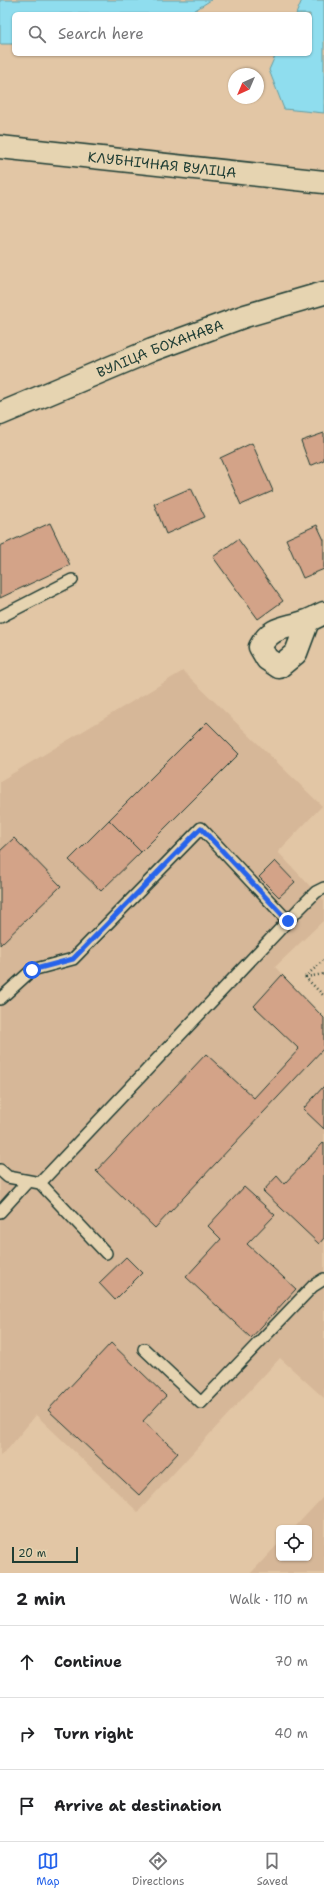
<!DOCTYPE html>
<meta charset="utf-8">
<style>
body{margin:0;font-family:"Shantell Sans",sans-serif;background:#f2f2f2;color:#202124}
.controls{position:absolute;right:12px;bottom:12px;display:grid;overflow:hidden;border-radius:6px;box-shadow:0 1px 3px #0004}
.controls button{width:36px;height:36px;display:grid;place-items:center;padding:0;border:0;border-bottom:1px solid #e0e0e0;background:#fff;color:#202124;font:20px sans-serif}
.compass{position:absolute;left:228px;top:68px;width:36px;height:36px;border-radius:50%;background:#fff;box-shadow:0 1px 3px #0004;rotate:224deg}
.scale{position:absolute;left:12px;bottom:10px;width:66px;box-sizing:border-box;padding-left:4px;border:2px solid #1f3d34;border-top:0;font-size:11px;line-height:14px;white-space:nowrap;color:#1f3d34;-webkit-text-stroke:3px #e6d4b1;paint-order:stroke}
.stop{position:absolute;width:12px;height:12px;margin:-9px;border:3px solid #2563eb;border-radius:50%;background:#fff}
.stop.end{background:#2563eb;border-color:#fff;box-shadow:0 1px 4px #0008}
.list{margin:0;padding:0;list-style:none}
h2{display:flex;justify-content:space-between;align-items:center;height:52px;margin:0;padding:0 16px;font-size:17px}
h2 small{font-size:13px;font-weight:400;color:#757577}
.list li{display:grid;grid-template-columns:26px 1fr auto;gap:12px;align-items:center;box-sizing:border-box;height:72px;padding:0 16px;border-top:1px solid #e0e0e0}
.list b{display:block;font-size:15px;white-space:nowrap}
.list em{font-size:13px;font-style:normal;color:#757577}
.icon{flex:none;width:22px;height:22px;fill:none;stroke:currentColor;stroke-width:2;stroke-linecap:round;stroke-linejoin:round}
.map{position:relative;flex:none;width:324px;height:1573px;overflow:hidden}
.search{position:absolute;background:#fff;box-shadow:0 1px 3px #0004;left:12px;right:12px;top:12px;height:44px;display:flex;align-items:center;gap:10px;box-sizing:border-box;padding:0 14px;border-radius:6px;color:#757577;font-size:15px}
.sheet{height:268px;background:#fff}
nav{display:flex;justify-content:space-around;align-items:center;box-sizing:border-box;height:56px;border-top:1px solid #e0e0e0;background:#fff;font-size:11px;color:#757577}
nav a{display:grid;justify-items:center;gap:2px}
nav .on{color:#2563eb}
.map>svg:first-child{display:block}
</style>
<div class="map">
<svg width="324" height="1573" viewBox="0 0 324 1573">
<rect width="100%" height="100%" fill="#e2c6a5"/>
<filter id="ink" filterUnits="userSpaceOnUse"><feTurbulence type="fractalNoise" baseFrequency=".025" numOctaves="2"/><feDisplacementMap in="SourceGraphic" scale="8" xChannelSelector="R" yChannelSelector="G"/><feConvolveMatrix kernelMatrix="1 2 1 2 8 2 1 2 1" color-interpolation-filters="sRGB"/></filter>
<g filter="url(#ink)">
<!-- built -->
<path fill="#d6b798" d="M183 671 322 806 278 852 324 901V920L275 967 324 1018V1398L280 1358 138 1512 36 1415 8 1449 0 1455V781Z
M324 1496V1573H251L279 1543V1558H309V1528H294Z"/>
<!-- water -->
<path fill="#8fddee" stroke="#629da4" d="M0 0H211L189 14H14V44H0Z
M302 0H324V113L284 109 269 70 276 54H310V14H296Z"/>
<!-- building -->
<path fill="#d3a388" stroke="#1f3d34" d="M324 433V460L310 466 301 441Z
M252 443 273 491 241 505 220 458Z
M191 488 205 517 166 534 154 504Z
M50 523 70 565 0 598V546Z
M317 525 324 540V569L303 578 286 539Z
M238 539 283 601 258 619 213 557Z
M207 722 239 754 141 852 109 820Z
M109 820 141 852 101 891 69 860Z
M14 838 61 886 0 945V851Z
M275 861 295 882 279 897 259 877Z
M282 975 324 1018V1048L155 1228 96 1171 206 1054 254 1098 299 1049 254 1006Z
M324 1086V1129L303 1109Z
M324 1142V1238L319 1244 263 1191 277 1176 284 1184Z
M244 1187 275 1215 247 1244 296 1289 251 1338 186 1277 221 1239 208 1226Z
M126 1257 142 1273 115 1300 99 1283Z
M111 1343 166 1396 143 1421 178 1453 139 1495 48 1410Z"/>
<g fill="none" stroke-linecap="round" stroke-linejoin="round">
<defs>
<path id="service" d="M0 617 72 580
M0 999 32 970 73 959 201 828 288 921
M0 1170 8 1177 40 1183
M0 1212 28 1181
M106 1253 40 1183 299 909 316 892 324 888
M144 1349 201 1403 313 1286 324 1279"/>
<path id="minor" d="M308 621 296 653 279 667 267 659 260 647C272 625 286 629 307 621 313 619 319 615 324 613"/>
<g id="tertiary">
<path id="s1" d="M0 147 324 182"/>
</g>
<g id="primary">
<path id="s2" d="M0 414 152 350 245 316 324 293"/>
</g>
</defs>
<!-- service casing -->
<use href="#service" stroke="#1f3d34" stroke-width="14"/>
<!-- minor casing -->
<use href="#minor" stroke="#1f3d34" stroke-width="25"/>
<!-- tertiary casing -->
<use href="#tertiary" stroke="#1f3d34" stroke-width="25"/>
<!-- primary casing -->
<use href="#primary" stroke="#1f3d34" stroke-width="25"/>
<!-- path -->
<path stroke="#1f3d34" stroke-width="2.5" stroke-dasharray="1 3" stroke-linecap="butt" d="M305 977 324 996
M305 977 324 960
M306 977 324 974"/>
<!-- service -->
<use href="#service" stroke="#e6d4b1" stroke-width="11"/>
<!-- minor -->
<use href="#minor" stroke="#e6d4b1" stroke-width="22"/>
<!-- tertiary -->
<use href="#tertiary" stroke="#e6d4b1" stroke-width="22"/>
<!-- primary -->
<use href="#primary" stroke="#e6d4b1" stroke-width="22"/>
</g>
</g>
<g fill="none" stroke-linecap="round" stroke-linejoin="round" filter="url(#ink)">
<!-- route -->
<path stroke="#2563eb" stroke-width="5" d="M32 970 73 959 201 828 288 921"/>
</g>
<g text-anchor="middle" stroke-width="3.5" stroke-linejoin="round" paint-order="stroke">
<!-- street labels -->
<g font-size="14" fill="#1f3d34" stroke="#e6d4b1">
<text dy="5" stroke="none"><textPath href="#s1" startOffset="163">КЛУБНІЧНАЯ ВУЛІЦА</textPath></text>
<text dy="5" stroke="none"><textPath href="#s2" startOffset="173">ВУЛІЦА БОХАНАВА</textPath></text>
</g>
</g>
</svg>
<div class="controls">
<button><svg class="icon" aria-label="locate" viewBox="0 0 24 24"><circle cx="12" cy="12" r="6"/><path d="M12 2v4M12 18v4M2 12h4M18 12h4"/></svg></button>
</div>
<svg class="compass" viewBox="-18 -18 36 36"><path d="M0-13l5 13h-10z" fill="#e53935"/><path d="M0 13l5-13h-10z" fill="#757577"/></svg>
<div class="scale">20 m</div>
<div class="stop" style="left:32px;top:970px"></div>
<div class="stop end" style="left:288px;top:921px"></div>
<div class="search"><svg class="icon" aria-label="search" viewBox="0 0 24 24"><circle cx="10" cy="10" r="6"/><path d="M15 15l6 6"/></svg>Search here</div>
</div>
<section class="sheet">
<h2>2 min<small>Walk · 110 m</small></h2>
<ul class="list">
<li><svg class="icon" aria-label="ahead" viewBox="0 0 24 24"><path d="M12 20V5M6 11l6-6 6 6"/></svg><div><b>Continue</b></div><em>70 m</em></li>
<li><svg class="icon" aria-label="right" viewBox="0 0 24 24"><path d="M7 20v-9h11M14 6l5 5-5 5"/></svg><div><b>Turn right</b></div><em>40 m</em></li>
<li><svg class="icon" aria-label="arrive" viewBox="0 0 24 24"><path d="M6 21V4h12l-3 4 3 4H6"/></svg><div><b>Arrive at destination</b></div></li>
</ul>
</section>
<nav>
<a class="on"><svg class="icon" aria-label="map" viewBox="0 0 24 24"><path d="M3 6l6-2 6 2 6-2v14l-6 2-6-2-6 2zM9 4v14M15 6v14"/></svg>Map</a>
<a><svg class="icon" aria-label="directions" viewBox="0 0 24 24"><path d="M12 3l9 9-9 9-9-9zM9 14v-3h6M13 9l2 2-2 2"/></svg>Directions</a>
<a><svg class="icon" aria-label="saved" viewBox="0 0 24 24"><path d="M7 4h10v16l-5-4-5 4z"/></svg>Saved</a>
</nav>
